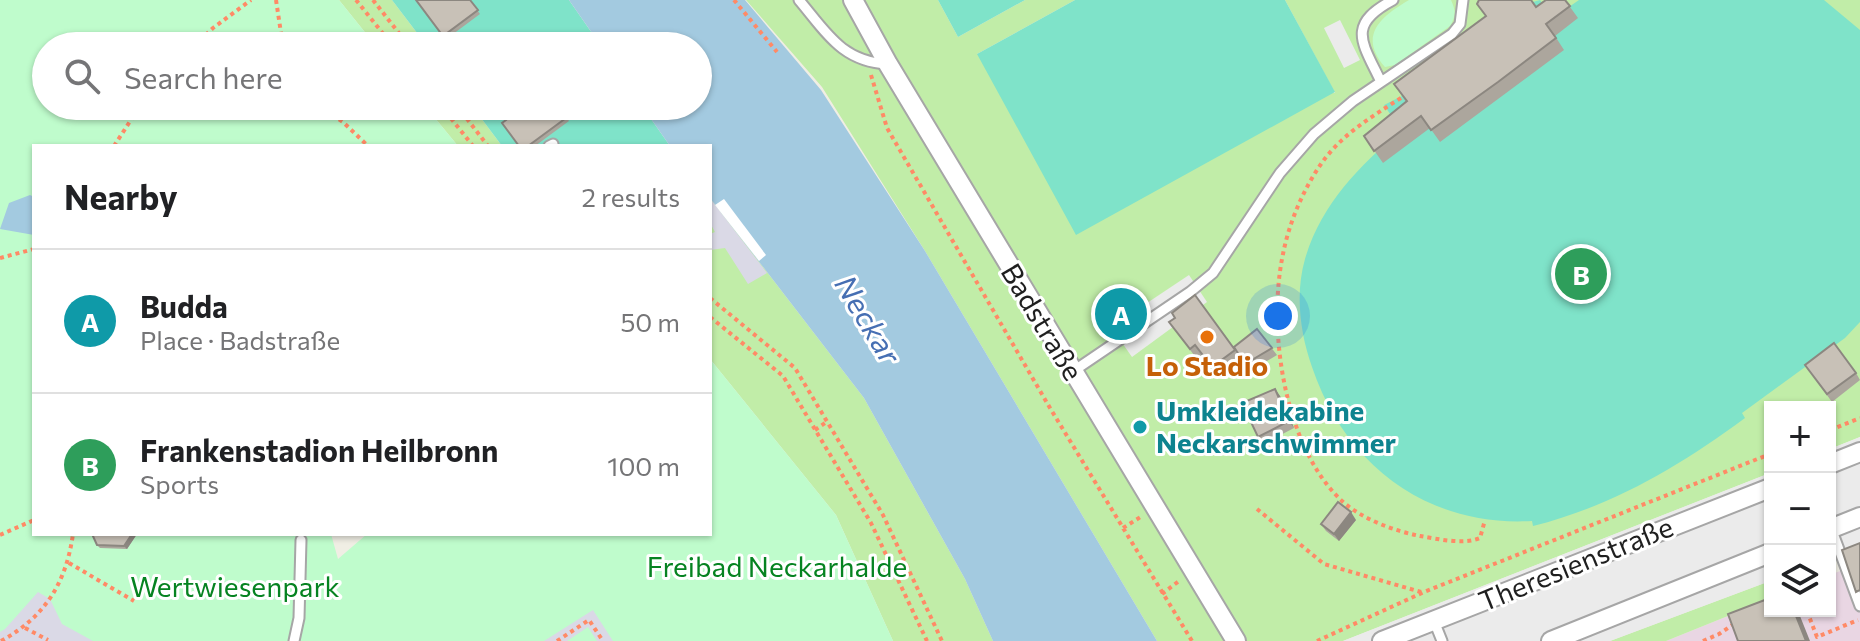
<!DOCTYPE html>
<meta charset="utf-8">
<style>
body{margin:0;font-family:Commissioner,sans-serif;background:#f2f2f2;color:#202124}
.controls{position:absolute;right:24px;bottom:24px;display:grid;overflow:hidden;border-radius:0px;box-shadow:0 2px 6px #0004}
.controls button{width:72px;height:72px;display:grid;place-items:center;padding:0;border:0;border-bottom:2px solid #e0e0e0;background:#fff;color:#202124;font:40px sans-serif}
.you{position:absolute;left:1278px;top:316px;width:28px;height:28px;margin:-20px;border:6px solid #fff;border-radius:50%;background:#1a73e8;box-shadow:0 0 0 12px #1a73e833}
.badge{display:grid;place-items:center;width:52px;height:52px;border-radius:50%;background:#0b8043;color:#fff;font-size:26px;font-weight:700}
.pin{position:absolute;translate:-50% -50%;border:4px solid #fff;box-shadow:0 2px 8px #0006}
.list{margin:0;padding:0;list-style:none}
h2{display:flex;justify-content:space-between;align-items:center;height:104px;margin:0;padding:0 32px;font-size:34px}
h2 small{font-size:26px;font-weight:400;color:#757577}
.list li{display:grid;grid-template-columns:52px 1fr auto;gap:24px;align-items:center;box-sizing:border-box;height:144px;padding:0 32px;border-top:2px solid #e0e0e0}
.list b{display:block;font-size:30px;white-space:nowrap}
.list p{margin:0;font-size:26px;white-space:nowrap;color:#757577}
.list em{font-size:26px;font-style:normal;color:#757577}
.icon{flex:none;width:44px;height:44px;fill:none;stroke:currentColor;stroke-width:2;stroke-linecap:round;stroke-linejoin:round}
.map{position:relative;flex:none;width:1860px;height:641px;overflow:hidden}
.search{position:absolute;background:#fff;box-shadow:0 2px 6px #0004;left:32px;top:32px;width:680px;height:88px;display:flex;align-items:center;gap:20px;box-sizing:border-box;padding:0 28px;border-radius:44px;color:#757577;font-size:30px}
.panel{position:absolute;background:#fff;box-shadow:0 2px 6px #0004;left:32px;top:144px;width:680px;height:392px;border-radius:0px}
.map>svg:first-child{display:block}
</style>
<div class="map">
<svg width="1860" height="641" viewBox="0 0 1860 641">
<rect width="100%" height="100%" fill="#f0eee4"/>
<!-- industrial -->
<path fill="#e9d6e3" d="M1860 563V641H1666L1770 599V611H1830V575Z"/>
<!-- grass -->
<path fill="#c1eda8" d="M339 0H392L427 46H376Z
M746 0H938L958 37 1025 0H1075L977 54 1335 93 1285 0H1860V437L1830 449V407H1770V473L1343 641H1157L925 251 822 87Z
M425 106H472L502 146H458Z
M710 198 864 398 965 579 993 641H893L836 515 710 359Z
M1770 581V599L1666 641H1610Z"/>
<!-- park -->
<path fill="#bffccc" d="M0 0H339L376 46H46V106H425L458 146H34V534H331L338 559 367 534H710V359L836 515 893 641H0Z
M1409 0H1451C1456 11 1456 16 1450 26L1395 65 1385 67C1357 35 1382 16 1409 0Z"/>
<!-- pitch -->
<path fill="#7fe3c9" d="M392 0H569L601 46H427Z
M938 0H1025L958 37Z
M1075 0H1285L1335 92 1076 235 977 54Z
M1526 0 1533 2 1540 0 1550 14 1563 11 1579 0H1824L1860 30V322L1845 338 1742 413 1745 418C1680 466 1613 506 1533 526L1532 521C1427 527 1345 465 1312 367 1300 333 1295 294 1305 259 1321 204 1359 167 1401 130L1384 105 1402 96Z
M472 106H642L670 146H502Z"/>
<!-- parking -->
<path fill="#ebebeb" d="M1340 20 1360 60 1344 68 1324 28Z
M1189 275 1207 302 1132 357 1111 327Z
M1860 437V546L1830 558V449Z
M1770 473V581L1610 641H1343Z"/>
<!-- plaza -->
<path fill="#dad9e6" d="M710 198 767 273 748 284 725 248 710 250V234L715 232 710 223Z
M38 592 50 599 62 624 93 641H0V632L5 629Z
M593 610 613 641H597L588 627 567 641H544Z"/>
<!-- water -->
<path fill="#a3cae0" d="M569 0H745L821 90 925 251 1157 641H993L965 579 864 398 710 198V146H670L642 106H698V46H601Z
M30 195 34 197V235L0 229 9 203Z"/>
<!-- pier -->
<path fill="#fff" d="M724 199 766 255 759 261 715 205Z"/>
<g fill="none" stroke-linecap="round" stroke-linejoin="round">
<defs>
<path id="lane" d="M799 0C826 32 842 62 888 64
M1381 82C1362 42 1346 25 1393 0
M549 146 553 144
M1072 372 1190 292 1213 273 1280 173 1314 134 1353 101 1452 34 1460 24 1463 0
M1831 528 1860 606
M1434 621 1442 641
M294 641 299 618 301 540"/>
<path id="street" d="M853 0 888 64 1236 641
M1830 464 1860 452
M1830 529 1860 517
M1382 641 1770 488
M1551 641 1770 553"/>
</defs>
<!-- lane casing -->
<use href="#lane" stroke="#a6a6a6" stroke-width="13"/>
<!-- street casing -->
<use href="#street" stroke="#a6a6a6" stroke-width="22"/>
<!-- path -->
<path stroke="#ff8a66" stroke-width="4" stroke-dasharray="4 4" stroke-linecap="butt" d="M276 0 283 46
M356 0 393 46
M373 0 409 46
M734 0 777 52
M194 46 213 28 251 0
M871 75 887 128 1050 408 1192 641
M1401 98C1371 117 1341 135 1321 164 1303 190 1289 223 1283 254 1267 329 1284 447 1342 501 1362 519 1394 531 1420 536 1438 539 1463 545 1480 538L1485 520
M319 106 343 122 368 146
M441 106 473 146
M457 106 488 146
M114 146 140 106
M0 258 34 249
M710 298 795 368 883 515 942 641
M710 317 783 376 871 523 927 641
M815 430 828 421
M1830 430 1860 418
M1257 509 1324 564 1421 592
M1123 528 1142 516
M0 535 34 520
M69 563 134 601
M1162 594 1179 581
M1807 611 1817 637 1858 620
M25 628 48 640
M1 641C45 617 66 583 73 534
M557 641 589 620 603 641
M1317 641 1424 592 1770 454
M1703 641 1719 634 1734 624"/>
<!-- lane -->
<use href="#lane" stroke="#fff" stroke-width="9"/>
<!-- street -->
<use href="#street" stroke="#fff" stroke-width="18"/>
</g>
<!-- wall -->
<path fill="#aca69d" d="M416 0H470L480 14 445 40Z
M1565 0 1578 18 1555 36 1564 50 1440 142 1430 128 1383 163 1364 136 1406 102 1394 84 1536 7Z
M558 106 569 121 535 146H519Z
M1195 295 1243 360 1219 378 1202 355 1197 359 1169 322 1175 318Z
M1257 329 1277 355 1250 371 1234 347Z
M1805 365 1856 373 1860 380 1832 402Z
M1275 389 1280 396 1294 428 1263 444 1258 437Z
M1356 520 1339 541 1326 531 1321 524Z
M137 534 127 549 100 548 97 545Z"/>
<!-- shaded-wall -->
<path fill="#8c8780" d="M1275 389 1280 396 1294 428 1289 421Z
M1351 512 1356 520 1339 541 1334 534Z
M132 534H137L127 549 124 546Z
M1794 611H1798L1810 641H1806Z"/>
<!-- building -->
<path fill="#c8c1b7" stroke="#8c8780" stroke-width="2" d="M416 0H470L478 10 443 36Z
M1479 0H1531L1536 7 1546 0H1565L1570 6 1546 24 1556 38 1498 82 1431 130 1421 116 1374 151 1364 136 1407 101 1394 84 1486 16 1477 4Z
M506 35 514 46H491Z
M496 106H558L566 118 528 146H519L502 123 506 120Z
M1195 295 1235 350 1212 367 1195 345 1190 349 1169 322 1175 318 1172 313Z
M1257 329 1272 348 1245 364 1234 347Z
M1834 343 1856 373 1827 394 1805 365Z
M1275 389 1289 421 1258 437 1242 403Z
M1338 502 1351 512 1334 534 1321 524Z
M92 534H132L124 546 97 545Z
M1860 543V590L1856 592 1842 550Z
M1770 598V611H1794L1806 641H1738L1728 614Z"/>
<!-- markers -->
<circle fill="#e8710a" stroke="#fff" stroke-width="3" cx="1207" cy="337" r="8"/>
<circle fill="#0f9aa8" stroke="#fff" stroke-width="3" cx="1140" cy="427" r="8"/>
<g text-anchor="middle" stroke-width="6" stroke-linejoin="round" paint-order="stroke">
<!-- street labels -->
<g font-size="28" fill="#1f1f1f" stroke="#fff">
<text transform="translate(1042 322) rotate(59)" y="10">Badstraße</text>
<text transform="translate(1576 564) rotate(-22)" y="10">Theresienstraße</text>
</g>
<!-- food labels -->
<g font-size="28" font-weight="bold" fill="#c56008" stroke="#fff">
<text x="1207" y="376">Lo Stadio</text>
</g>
<!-- culture labels -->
<g font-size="28" font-weight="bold" fill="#0d838f" stroke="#fff" text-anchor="start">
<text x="1156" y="421">Umkleidekabine<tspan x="1156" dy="32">Neckarschwimmer</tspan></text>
</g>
<!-- park labels -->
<g font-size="28" fill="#068321" stroke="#fff">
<text x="777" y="577">Freibad Neckarhalde</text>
<text x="235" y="597">Wertwiesenpark</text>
</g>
<!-- water labels -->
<g font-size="30" font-style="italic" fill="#466fb3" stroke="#fff">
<text transform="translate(867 320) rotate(59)" y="10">Neckar</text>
</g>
</g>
</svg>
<div class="controls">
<button>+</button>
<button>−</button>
<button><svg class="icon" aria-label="layers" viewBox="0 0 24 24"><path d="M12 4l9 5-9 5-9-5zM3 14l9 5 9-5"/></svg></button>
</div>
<div class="you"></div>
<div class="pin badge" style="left:1121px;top:314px;background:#0f9aa8">A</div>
<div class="pin badge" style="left:1581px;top:274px;background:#2e9e5b">B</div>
<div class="search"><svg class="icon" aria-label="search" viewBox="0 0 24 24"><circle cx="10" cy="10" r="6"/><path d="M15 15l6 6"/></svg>Search here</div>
<section class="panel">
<h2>Nearby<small>2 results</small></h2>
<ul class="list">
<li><span class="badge" style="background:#0f9aa8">A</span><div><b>Budda</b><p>Place · Badstraße</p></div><em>50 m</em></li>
<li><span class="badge" style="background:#2e9e5b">B</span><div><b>Frankenstadion Heilbronn</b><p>Sports</p></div><em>100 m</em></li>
</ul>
</section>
</div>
